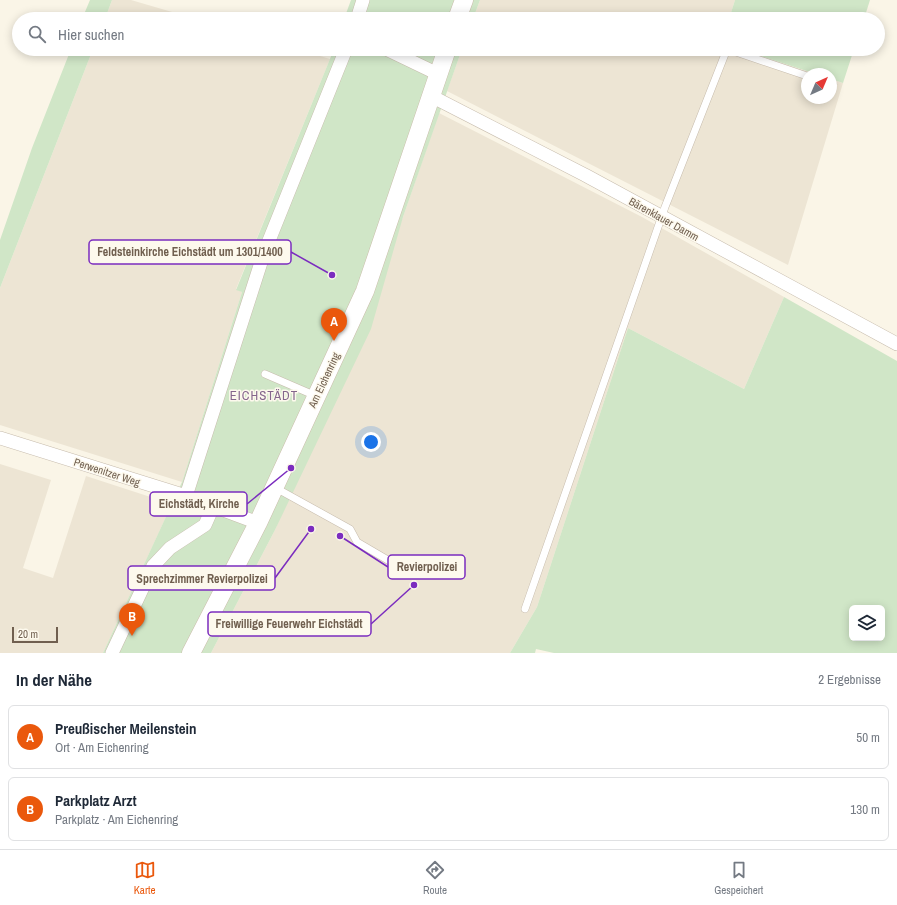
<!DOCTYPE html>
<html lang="de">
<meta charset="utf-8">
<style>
body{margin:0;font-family:"Archivo Narrow",sans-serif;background:#f2f2f3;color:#1f2937}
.controls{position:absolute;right:12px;bottom:12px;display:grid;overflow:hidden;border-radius:6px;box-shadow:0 2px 10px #0003}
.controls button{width:36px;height:36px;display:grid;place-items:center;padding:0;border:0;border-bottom:1px solid #e0e1e3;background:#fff;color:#1f2937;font:20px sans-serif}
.compass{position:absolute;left:801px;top:68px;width:36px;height:36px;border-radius:50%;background:#fff;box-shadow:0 2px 10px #0003;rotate:44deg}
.scale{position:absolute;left:12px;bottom:10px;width:46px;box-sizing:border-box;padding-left:4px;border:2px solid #705f4f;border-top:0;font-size:11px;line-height:14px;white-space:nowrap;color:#705f4f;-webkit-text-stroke:3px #fdf9ed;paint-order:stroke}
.you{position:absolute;left:371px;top:442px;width:14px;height:14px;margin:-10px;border:3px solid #fff;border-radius:50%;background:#1a73e8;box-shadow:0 0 0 6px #1a73e833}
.badge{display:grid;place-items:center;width:26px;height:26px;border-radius:50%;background:#ea580c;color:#fff;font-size:13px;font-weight:700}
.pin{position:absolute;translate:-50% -33px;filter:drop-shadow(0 1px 2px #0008)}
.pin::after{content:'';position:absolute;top:21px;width:14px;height:12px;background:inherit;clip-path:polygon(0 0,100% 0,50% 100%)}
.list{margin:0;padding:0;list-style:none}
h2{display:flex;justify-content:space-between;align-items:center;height:52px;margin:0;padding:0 16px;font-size:17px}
h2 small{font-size:13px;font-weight:400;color:#747a83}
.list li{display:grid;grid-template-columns:26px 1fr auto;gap:12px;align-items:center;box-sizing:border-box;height:64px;margin:0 8px 8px;padding:0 8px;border:1px solid #e0e1e3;border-radius:6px}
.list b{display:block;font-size:15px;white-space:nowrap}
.list p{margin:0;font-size:13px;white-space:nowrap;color:#747a83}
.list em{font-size:13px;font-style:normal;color:#747a83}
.icon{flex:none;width:22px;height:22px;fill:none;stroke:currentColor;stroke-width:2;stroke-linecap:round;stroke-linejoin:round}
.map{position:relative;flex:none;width:897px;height:653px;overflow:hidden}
.search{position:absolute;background:#fff;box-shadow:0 2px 10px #0003;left:12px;right:12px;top:12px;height:44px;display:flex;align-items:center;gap:10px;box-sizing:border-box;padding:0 14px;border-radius:22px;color:#747a83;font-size:15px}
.sheet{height:196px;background:#fff}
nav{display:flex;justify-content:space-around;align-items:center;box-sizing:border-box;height:56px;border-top:1px solid #e0e1e3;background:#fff;font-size:11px;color:#747a83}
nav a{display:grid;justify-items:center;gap:2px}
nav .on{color:#ea580c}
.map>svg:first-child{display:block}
</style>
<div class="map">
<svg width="897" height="653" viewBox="0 0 897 653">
<rect width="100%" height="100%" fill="#faf5e7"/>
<!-- residential -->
<path fill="#ede5d4" d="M112 0H131L196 19H105Z
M480 0H735L729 19H473Z
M93 49H297L330 59 236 289 242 292 182 482 0 425V288Z
M462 49H739L816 74H807V98H831V79L843 83 788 265 447 91Z
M439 113 642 217 784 297 744 389 628 328 537 607 510 653H211L275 530 403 217Z
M0 464 51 480 23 568 53 578 86 476 172 504 103 653H0Z"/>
<!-- green -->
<path fill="#d0e6c7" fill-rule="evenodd" d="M90 0H112L105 19H82Z
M351 0H480L473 19H344Z
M735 0H870L864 19H729Z
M71 49H93L0 288V240L32 148Z
M334 49H462L403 217 371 329 275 530 211 653H103L182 482 242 292 236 290Z
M739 49H854L843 83 831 79V74H816Z
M784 297 897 361V653H554L536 649 535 653H510L537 607 628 328 744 389ZM852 608H882V638H852Z"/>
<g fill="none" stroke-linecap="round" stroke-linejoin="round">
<defs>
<path id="lane" d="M727 49 807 76
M831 84 833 85
M265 374 316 396
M274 487 350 529 357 542 398 566
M525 609 665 207 727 49"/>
<path id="street" d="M357 19 363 0
M386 49 438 74
M431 96 585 175 897 344
M0 438 186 496 258 523
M186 496 264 253 346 49
M112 653 153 566 170 548 205 525 213 507"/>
<path id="secondary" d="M457 19 464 0
M191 653 258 523 365 291 447 49"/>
</defs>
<!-- lane casing -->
<use href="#lane" stroke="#c7bcad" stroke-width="8"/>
<!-- street casing -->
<use href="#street" stroke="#c7bcad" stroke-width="14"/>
<!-- secondary casing -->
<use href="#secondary" stroke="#cabdab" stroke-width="19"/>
<!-- lane -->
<use href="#lane" stroke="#fff" stroke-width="7"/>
<!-- street -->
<use href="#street" stroke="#fff" stroke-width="13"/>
<!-- secondary -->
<use href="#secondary" stroke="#fff" stroke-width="18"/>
</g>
<g text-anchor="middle" stroke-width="3" stroke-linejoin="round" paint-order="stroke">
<!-- street labels -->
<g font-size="11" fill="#705f4f" stroke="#fdf9ed">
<text transform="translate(664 219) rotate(29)" y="4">Bärenklauer Damm</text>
<text transform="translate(324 380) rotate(-65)" y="4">Am Eichenring</text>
<text transform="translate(107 472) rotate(18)" y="4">Perwenitzer Weg</text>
</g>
<!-- quarter labels -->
<g font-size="13" letter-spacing="1" fill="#84668c" stroke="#fdf9ed">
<text x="264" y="400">EICHSTÄDT</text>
</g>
</g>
<!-- callouts -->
<path fill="none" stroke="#7b2cbf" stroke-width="1.5" d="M332 275L291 252M291 468L247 504M340 536L388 567M311 529L275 578M414 585L371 624"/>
<g fill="#7b2cbf" stroke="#fdf9ed" stroke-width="1.5">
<circle cx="332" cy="275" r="4"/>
<circle cx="291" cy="468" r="4"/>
<circle cx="340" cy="536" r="4"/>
<circle cx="311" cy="529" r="4"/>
<circle cx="414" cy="585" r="4"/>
</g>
<g fill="#fdf9ed" stroke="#7b2cbf" stroke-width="1.5">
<rect x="89" y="240" width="202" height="24" rx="4"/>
<rect x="150" y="492" width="97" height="24" rx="4"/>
<rect x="388" y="555" width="77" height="24" rx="4"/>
<rect x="128" y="566" width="147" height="24" rx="4"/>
<rect x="208" y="612" width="163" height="24" rx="4"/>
</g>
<g font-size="12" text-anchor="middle" font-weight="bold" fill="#705f4f">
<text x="190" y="256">Feldsteinkirche Eichstädt um 1301/1400</text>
<text x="199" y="508">Eichstädt, Kirche</text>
<text x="427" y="571">Revierpolizei</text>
<text x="202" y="583">Sprechzimmer Revierpolizei</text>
<text x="289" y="628">Freiwillige Feuerwehr Eichstädt</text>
</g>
</svg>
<div class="controls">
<button><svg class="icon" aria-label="layers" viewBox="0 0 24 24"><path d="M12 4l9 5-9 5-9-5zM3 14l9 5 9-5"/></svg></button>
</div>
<svg class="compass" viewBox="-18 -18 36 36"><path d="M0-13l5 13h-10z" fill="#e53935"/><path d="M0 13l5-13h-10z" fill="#747a83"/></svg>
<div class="scale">20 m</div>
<div class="you"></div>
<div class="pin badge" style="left:334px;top:341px">A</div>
<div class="pin badge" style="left:132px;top:636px">B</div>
<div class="search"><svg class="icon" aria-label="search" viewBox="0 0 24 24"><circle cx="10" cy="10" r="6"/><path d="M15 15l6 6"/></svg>Hier suchen</div>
</div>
<section class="sheet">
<h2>In der Nähe<small>2 Ergebnisse</small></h2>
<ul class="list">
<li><span class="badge">A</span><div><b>Preußischer Meilenstein</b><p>Ort · Am Eichenring</p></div><em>50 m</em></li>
<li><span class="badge">B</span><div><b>Parkplatz Arzt</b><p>Parkplatz · Am Eichenring</p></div><em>130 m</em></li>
</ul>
</section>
<nav>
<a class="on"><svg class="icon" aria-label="map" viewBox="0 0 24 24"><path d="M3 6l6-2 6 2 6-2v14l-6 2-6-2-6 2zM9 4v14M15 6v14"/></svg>Karte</a>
<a><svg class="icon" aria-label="directions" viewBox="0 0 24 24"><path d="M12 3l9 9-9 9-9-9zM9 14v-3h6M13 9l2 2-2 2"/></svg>Route</a>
<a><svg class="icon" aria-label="saved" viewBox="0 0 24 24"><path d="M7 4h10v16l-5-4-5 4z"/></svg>Gespeichert</a>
</nav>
